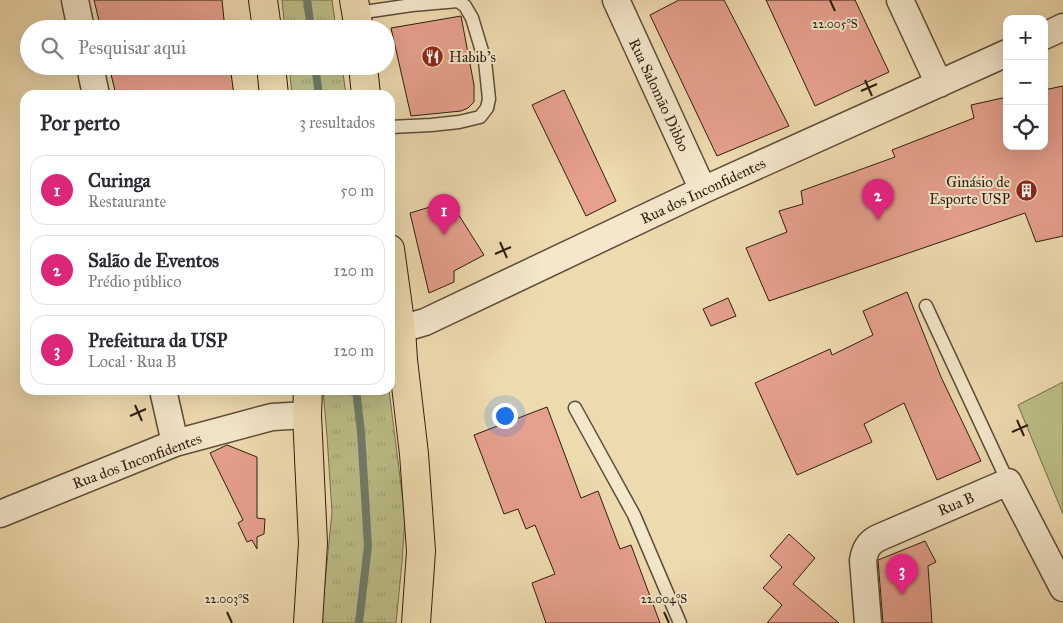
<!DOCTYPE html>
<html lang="pt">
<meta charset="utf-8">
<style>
body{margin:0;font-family:"IM FELL Great Primer",serif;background:#f7f7f7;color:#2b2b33}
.controls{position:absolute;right:15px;top:15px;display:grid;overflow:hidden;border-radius:10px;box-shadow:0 5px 20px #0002}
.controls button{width:45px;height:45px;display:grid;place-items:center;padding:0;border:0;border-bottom:1px solid #e1e1e2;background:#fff;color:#2b2b33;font:25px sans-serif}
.you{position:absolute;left:504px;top:415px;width:18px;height:18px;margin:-12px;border:4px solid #fff;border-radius:50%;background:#1a73e8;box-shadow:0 0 0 8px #1a73e833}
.badge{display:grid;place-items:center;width:32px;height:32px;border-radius:50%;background:#db2777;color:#fff;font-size:16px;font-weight:700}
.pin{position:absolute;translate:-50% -41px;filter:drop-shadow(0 1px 2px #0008)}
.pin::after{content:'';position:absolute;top:26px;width:18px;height:15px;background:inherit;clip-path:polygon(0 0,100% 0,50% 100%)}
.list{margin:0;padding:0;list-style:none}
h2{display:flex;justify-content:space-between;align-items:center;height:65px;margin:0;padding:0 20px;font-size:21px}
h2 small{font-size:16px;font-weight:400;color:#7c7c81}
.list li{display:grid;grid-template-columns:32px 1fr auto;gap:15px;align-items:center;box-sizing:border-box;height:70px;margin:0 10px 10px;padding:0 10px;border:1px solid #e1e1e2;border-radius:15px}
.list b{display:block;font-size:19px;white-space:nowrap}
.list p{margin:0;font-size:16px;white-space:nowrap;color:#7c7c81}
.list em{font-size:16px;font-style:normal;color:#7c7c81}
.icon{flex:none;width:28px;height:28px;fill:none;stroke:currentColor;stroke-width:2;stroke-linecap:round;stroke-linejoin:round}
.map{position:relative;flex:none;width:1063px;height:623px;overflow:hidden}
.search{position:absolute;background:#fff;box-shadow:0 5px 20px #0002;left:20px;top:20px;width:375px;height:55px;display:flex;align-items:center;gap:12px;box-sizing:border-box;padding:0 18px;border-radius:28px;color:#7c7c81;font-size:19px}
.panel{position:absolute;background:#fff;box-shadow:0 5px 20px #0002;left:20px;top:90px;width:375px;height:305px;border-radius:15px}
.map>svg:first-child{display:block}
</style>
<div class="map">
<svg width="1063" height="623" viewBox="0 0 1063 623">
<defs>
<pattern id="grass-tufts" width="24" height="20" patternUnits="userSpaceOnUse" patternTransform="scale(1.25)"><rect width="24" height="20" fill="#bcbe88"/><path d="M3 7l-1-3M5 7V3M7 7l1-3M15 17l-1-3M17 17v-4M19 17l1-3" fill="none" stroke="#a2a374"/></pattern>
</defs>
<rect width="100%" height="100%" fill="#eedaaf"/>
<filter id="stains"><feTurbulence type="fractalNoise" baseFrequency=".004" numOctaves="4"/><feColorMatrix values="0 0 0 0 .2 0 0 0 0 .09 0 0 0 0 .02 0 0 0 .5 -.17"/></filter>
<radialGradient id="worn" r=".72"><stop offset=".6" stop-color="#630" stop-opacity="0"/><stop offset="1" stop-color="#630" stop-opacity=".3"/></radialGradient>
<!-- grass -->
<path fill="url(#grass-tufts)" stroke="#746e4c" d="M282 0H332L336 29H285Z
M289 66H342L346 95H292Z
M323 390H389L405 517 402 563 396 623H321L332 512 327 436Z"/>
<!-- pitch -->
<path fill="#bcbe88" stroke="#746e4c" d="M1063 382V514L1018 405Z"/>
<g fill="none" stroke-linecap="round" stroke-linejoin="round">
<!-- stream -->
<path stroke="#6f7c6a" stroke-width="8" d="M307 0 311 29
M315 66 319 95
M356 390 361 432 368 546 359 623"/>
</g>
<!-- building -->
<path fill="#e6a08d" stroke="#2d1d11" d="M94 0H222L225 29H101Z
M679 0H724L789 126 717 156 650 15Z
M766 0H855L889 72 815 106Z
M461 16 474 85V102L468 108 461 111 411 116 391 28Z
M109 66H230L234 95H116Z
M1063 86V236L1036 242 1025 213 769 301 746 248 787 232 779 211 803 204 801 191 895 157 892 150 974 118 971 105 1007 97V146H1044V90Z
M564 90 616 201 586 216 532 105Z
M450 201 484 255 454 271V282L429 293 410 213Z
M907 292 941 377 981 461 937 480 904 403 864 424 872 442 797 475 755 383 830 349 832 355 873 335 863 311Z
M728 298 736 316 711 326 703 309Z
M547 407 581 498 598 491 620 549 631 545 660 623H546L532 583 555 574 535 525 526 529 518 509 504 514 474 435Z
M227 445 257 457V518L265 519 264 534 257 537V549L252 540 247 542 238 523 243 520 210 453Z
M789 534 815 558 793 584 839 623H767L782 605 763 588 782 567 770 556Z
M925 541 936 562 928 566 932 623H883L878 560Z"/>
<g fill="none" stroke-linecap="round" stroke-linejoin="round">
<defs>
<path id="lane" d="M357 13 412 5 458 1 465 6 472 18 485 61 489 99 487 108 480 117 459 122 431 125 390 127
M926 306 1008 482
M575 408 634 515 680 623"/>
<path id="street" d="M75 0 81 29
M616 0 703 190
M900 0 939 84
M1044 36 1063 27
M90 66 96 95
M401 329 425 322 703 190 1007 53
M163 390 175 443
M0 514 175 443 272 417 307 415
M868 623 863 560C865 550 868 543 878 538L1008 482 1063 588"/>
<path id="primary" d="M263 0 267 29
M354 0 359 29
M271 66 274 95
M363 66 366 95
M390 249 401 329 403 360 414 454 421 551 416 623
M308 390 307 415 313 543 308 623"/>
</defs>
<!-- lane casing -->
<use href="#lane" stroke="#5d4c38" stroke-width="15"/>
<!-- street casing -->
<use href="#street" stroke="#5d4c38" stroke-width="29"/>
<!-- primary casing -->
<use href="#primary" stroke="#2d1d11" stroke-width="30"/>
<!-- lane -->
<use href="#lane" stroke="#f4e7cb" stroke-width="12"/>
<!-- street -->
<use href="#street" stroke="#f4e7cb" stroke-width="26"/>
<!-- primary -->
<use href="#primary" stroke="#eedaaf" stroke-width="28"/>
</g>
<!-- ticks -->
<path fill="none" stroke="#2d1d11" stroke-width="2" d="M830 0 835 11M865 80 872 96M861 91 877 84M500 242 507 258M495 254 511 247M135 405 142 421M130 416 146 409M1017 420 1024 436M1012 432 1028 425M227 612 232 623M664 612 669 623"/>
<!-- icons -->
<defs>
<symbol id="restaurant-disc" viewBox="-11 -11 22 22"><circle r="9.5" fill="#8f2418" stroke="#f4e7cb"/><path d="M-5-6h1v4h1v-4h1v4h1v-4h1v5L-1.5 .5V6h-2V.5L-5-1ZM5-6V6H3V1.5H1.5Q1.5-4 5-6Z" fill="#fff"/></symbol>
<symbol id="building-disc" viewBox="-11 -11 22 22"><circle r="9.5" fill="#8f2418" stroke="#f4e7cb"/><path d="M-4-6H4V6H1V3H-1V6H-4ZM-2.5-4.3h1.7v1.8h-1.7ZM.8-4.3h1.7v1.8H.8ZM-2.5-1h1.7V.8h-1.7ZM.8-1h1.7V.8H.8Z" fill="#fff"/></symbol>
</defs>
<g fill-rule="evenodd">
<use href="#restaurant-disc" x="420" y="44" width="25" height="25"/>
<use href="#building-disc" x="1014" y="178" width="25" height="25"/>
</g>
<g text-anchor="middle" stroke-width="4" stroke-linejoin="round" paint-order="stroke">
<!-- poi labels -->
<g font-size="15" fill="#2d1d11" stroke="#f4e7cb" text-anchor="start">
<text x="449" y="62">Habib's</text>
<text x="1010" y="187" text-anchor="end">Ginásio de<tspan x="1010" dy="17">Esporte USP</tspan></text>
</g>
<!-- street labels -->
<g font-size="15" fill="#2d1d11" stroke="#f4e7cb">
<text transform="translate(659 95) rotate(65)" y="5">Rua Salomão Dibbo</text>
<text transform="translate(703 191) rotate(-25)" y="5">Rua dos Inconfidentes</text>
<text transform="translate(137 461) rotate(-20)" y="5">Rua dos Inconfidentes</text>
<text transform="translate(956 504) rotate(-23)" y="5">Rua B</text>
</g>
</g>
<g font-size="12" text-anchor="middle" fill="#2d1d11" stroke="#f4e7cb" stroke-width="4" stroke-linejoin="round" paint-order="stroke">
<text x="835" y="28">22.005°S</text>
<text x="227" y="603">22.003°S</text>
<text x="664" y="603">22.004°S</text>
</g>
<rect width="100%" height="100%" filter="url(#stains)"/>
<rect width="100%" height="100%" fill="url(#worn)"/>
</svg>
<div class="controls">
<button>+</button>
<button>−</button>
<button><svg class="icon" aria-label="locate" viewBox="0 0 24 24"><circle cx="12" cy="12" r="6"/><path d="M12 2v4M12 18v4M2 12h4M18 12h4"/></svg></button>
</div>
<div class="you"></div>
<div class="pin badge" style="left:444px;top:235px">1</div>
<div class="pin badge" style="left:878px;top:220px">2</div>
<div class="pin badge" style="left:902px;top:595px">3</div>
<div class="search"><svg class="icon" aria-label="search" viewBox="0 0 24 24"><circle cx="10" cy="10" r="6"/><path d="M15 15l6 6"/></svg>Pesquisar aqui</div>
<section class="panel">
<h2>Por perto<small>3 resultados</small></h2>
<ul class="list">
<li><span class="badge">1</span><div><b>Curinga</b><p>Restaurante</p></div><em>50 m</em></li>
<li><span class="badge">2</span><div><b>Salão de Eventos</b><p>Prédio público</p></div><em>120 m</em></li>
<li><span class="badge">3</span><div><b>Prefeitura da USP</b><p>Local · Rua B</p></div><em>120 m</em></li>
</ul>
</section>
</div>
